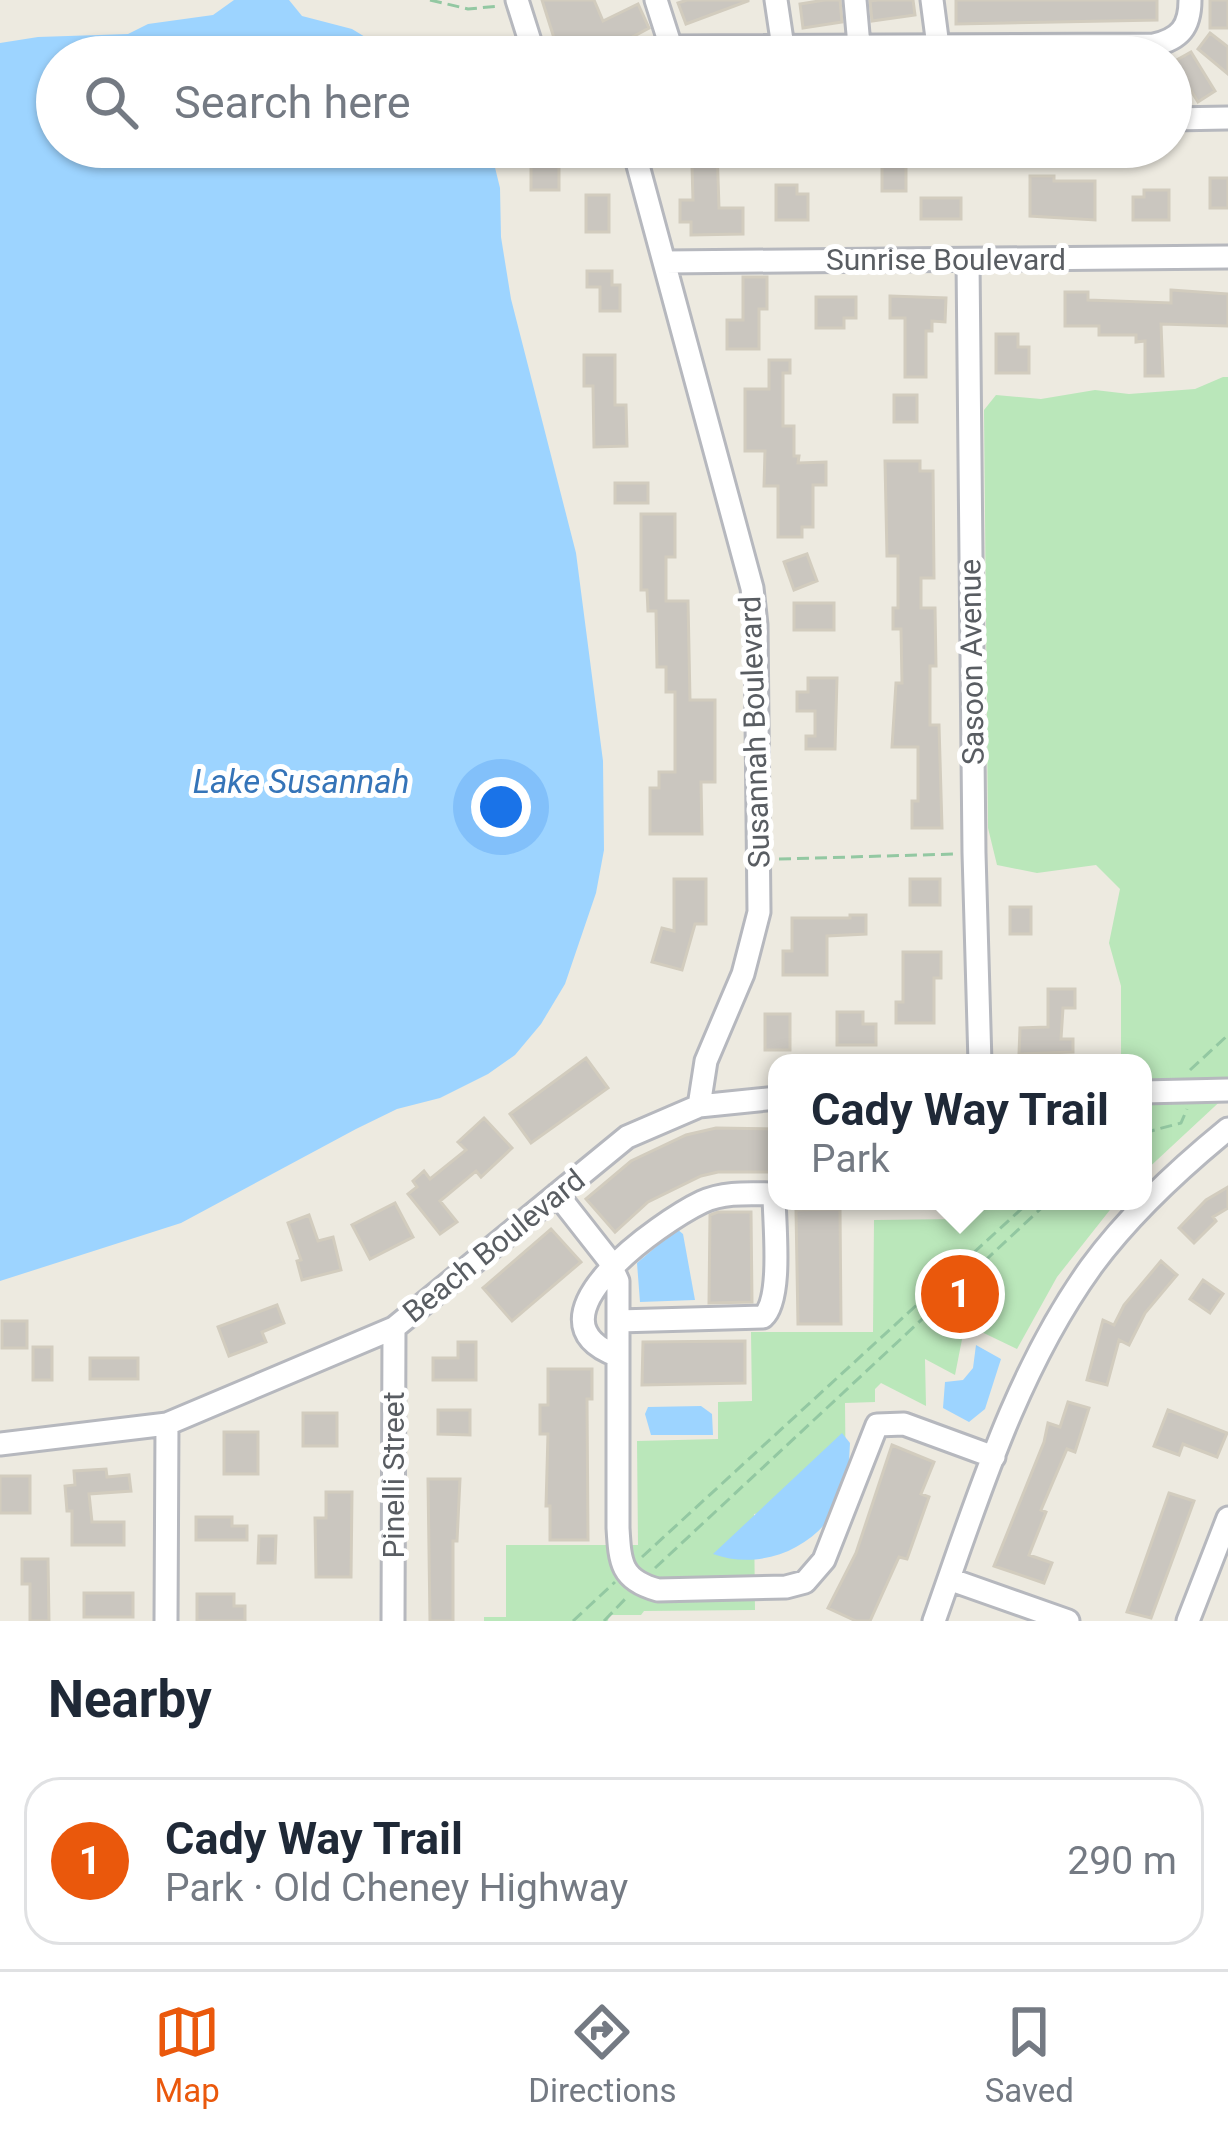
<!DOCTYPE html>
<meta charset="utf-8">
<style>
body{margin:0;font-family:Roboto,sans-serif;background:#f2f2f3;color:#1f2937}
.you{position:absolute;left:501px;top:807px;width:42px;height:42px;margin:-30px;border:9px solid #fff;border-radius:50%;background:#1a73e8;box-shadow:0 0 0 18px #1a73e833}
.badge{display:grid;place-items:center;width:78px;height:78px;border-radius:50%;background:#ea580c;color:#fff;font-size:39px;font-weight:700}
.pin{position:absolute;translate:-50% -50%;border:6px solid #fff;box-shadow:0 3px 12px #0006}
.popup{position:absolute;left:768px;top:1054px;width:384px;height:156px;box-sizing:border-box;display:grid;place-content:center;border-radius:24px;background:#fff;filter:drop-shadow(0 3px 9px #0005);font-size:39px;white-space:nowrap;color:#747a83}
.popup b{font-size:45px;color:#1f2937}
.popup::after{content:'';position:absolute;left:50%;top:100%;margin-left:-24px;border:24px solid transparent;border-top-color:#fff}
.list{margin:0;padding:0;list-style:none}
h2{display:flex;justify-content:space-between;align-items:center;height:156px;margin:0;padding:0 48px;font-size:51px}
h2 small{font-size:39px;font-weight:400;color:#747a83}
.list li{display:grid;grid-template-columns:78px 1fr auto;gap:36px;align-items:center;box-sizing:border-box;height:168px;margin:0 24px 24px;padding:0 24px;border:3px solid #e0e1e3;border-radius:36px}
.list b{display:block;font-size:45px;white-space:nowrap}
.list p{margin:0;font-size:39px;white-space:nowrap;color:#747a83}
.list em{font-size:39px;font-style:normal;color:#747a83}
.icon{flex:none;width:66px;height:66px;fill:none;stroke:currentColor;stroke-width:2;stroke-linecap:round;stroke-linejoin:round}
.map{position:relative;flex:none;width:1228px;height:1621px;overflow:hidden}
.search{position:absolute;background:#fff;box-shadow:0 3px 9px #0004;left:36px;right:36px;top:36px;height:132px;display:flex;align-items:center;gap:30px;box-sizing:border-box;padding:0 42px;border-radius:66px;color:#747a83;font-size:45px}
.sheet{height:348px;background:#fff}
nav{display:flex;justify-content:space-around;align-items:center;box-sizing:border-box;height:168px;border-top:3px solid #e0e1e3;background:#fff;font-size:33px;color:#747a83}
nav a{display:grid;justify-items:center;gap:6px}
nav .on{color:#ea580c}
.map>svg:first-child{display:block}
</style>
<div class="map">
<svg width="1228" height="1621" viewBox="0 0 1228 1621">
<rect width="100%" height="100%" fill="#edeae0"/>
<!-- green -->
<path fill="#bae7ba" d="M1223 377H1228V1094L1143 1173V1063H1121V986L1109 943 1120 889 1096 865 1037 873 997 865 988 828 984 410 996 395 1041 399 1095 390 1129 394 1195 389Z
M960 1201H1117L1057 1277 1017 1349 965 1324 955 1375 925 1359 926 1406 881 1383 875 1389V1402L845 1403 846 1503 754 1514 755 1610 644 1611 641 1615H609L608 1621H484V1617H506V1545H638L637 1441 718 1439V1402L752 1401 751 1332H873L874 1220 959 1219Z"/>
<!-- water -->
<path fill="#9dd4ff" d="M234 0H289L302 16 352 29 398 57H57V147H490L500 188 501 237 511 299 576 553 603 761 604 850 596 893 565 984 541 1024 515 1055 488 1074 440 1098 397 1109 356 1129 181 1223 0 1281V43L38 37 128 34 148 24 213 15Z
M677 1229 683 1234 695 1300 640 1302 637 1263Z
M976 1345 1001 1359 985 1409 969 1422 943 1408 945 1382 963 1380 973 1368Z
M701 1406 712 1414 713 1435H651L645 1414 648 1407Z
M842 1433 850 1443C849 1459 849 1476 844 1491 826 1544 765 1573 713 1554Z"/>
<!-- building -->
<path fill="#cac6bf" stroke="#d2ccbe" stroke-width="3" d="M542 0H594L603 21 638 4 649 28 595 57H560Z
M687 0H748V1L686 24 678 3Z
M825 0H840L842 22 803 28 800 4Z
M878 0H913L915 15 872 21 870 1Z
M956 0H1157V20L956 24Z
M1210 0H1228V28H1210Z
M1210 33 1228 47V74L1198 49Z
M1191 52 1215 91 1198 102 1173 62Z
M531 147H559V190H531Z
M683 147H717L719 208H743V234L691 235V222H680V200H693L692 166H683Z
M882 162H906V191H882Z
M1030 176H1054V181H1095V220L1030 216Z
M1210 178H1228V208H1210Z
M776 185H797V194H808V220H776Z
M1144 190H1169V220H1133V197H1144Z
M586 195H609V232H586Z
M921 198H961V219H921Z
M587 271H612V285H620V311H600V287H587Z
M743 277H767V309H759V349H727V320H743Z
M1171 290 1228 294V326L1161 324 1163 376H1145V341L1136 342V335H1099V326H1065V292H1088V300L1171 303Z
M890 296 946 298 945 322 932 321V331H926V377H905V318H890Z
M816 297H856V318H844V328H816Z
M996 334H1018V347H1029V373H996Z
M584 355H615V405H626L627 446 594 447 593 386H584Z
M769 360H790V373H783V426H794V456H799L798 463 826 462V485H813V527H802V537H778V486H764L765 451H745V389H769Z
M894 395H917V422H894Z
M885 461H920V471H933L934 578H921V608H935L936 666H930V725H939L942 828H912V801H918V747H892L896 683H902L901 629H893V608H898V556H887Z
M615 483H648V503H615Z
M641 514H675V557H666V601H688L690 700H715V782H701L702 834H650V788H659V772H675V692H666V667H657L656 611H648L647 590H641Z
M807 554 817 581 794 590 784 562Z
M794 603H834V630H794Z
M808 678H837L835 749H806V736H815V711H797V692H808Z
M674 879H706V924H695L682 970 652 962 662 928 674 931Z
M910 879H940V905H910Z
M1010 907H1031V934H1010Z
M850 915H866V934L827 936V975H783V951H792V918H850Z
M903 952H941V978H934V1023H896V1002H903Z
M1048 989H1075V1008H1063L1061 1039H1073V1052L1019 1054 1020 1028 1048 1027Z
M837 1012H863V1024H876V1045H837Z
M765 1014H790V1050H765Z
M586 1058 608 1088 531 1143 510 1114Z
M484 1118 512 1148 481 1177 476 1171 440 1201 457 1222 440 1234 408 1194 417 1187 413 1181 424 1171 430 1179 466 1150 458 1142Z
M716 1128 777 1129V1172H718L701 1176 648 1202 615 1232 586 1199 631 1161 686 1135Z
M1228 1187V1208L1213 1217 1216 1221 1194 1243 1179 1228 1206 1200Z
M395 1203 413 1237 370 1259 352 1225Z
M840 1209 841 1324H798L796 1210Z
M718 1212H751L752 1302 709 1303 710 1215Z
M309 1215 318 1241 333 1237 341 1270 302 1280 297 1261 301 1260 288 1223Z
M551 1229 581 1262 512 1321 483 1288Z
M1161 1261 1177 1275 1145 1313 1129 1345 1119 1340 1107 1385 1087 1380 1103 1320 1114 1325 1124 1305Z
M1203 1280 1223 1294 1210 1313 1190 1299Z
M277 1305 284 1323 262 1332 266 1342 229 1356 218 1327Z
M2 1321H27V1348H2Z
M745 1341V1383L642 1385 643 1342Z
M458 1342H476V1380H433V1358H458Z
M33 1347H52V1380H33Z
M90 1358H138V1379H90Z
M548 1369H592V1399H587L588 1540H550V1506H546L548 1434H540V1405H548Z
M1068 1402 1089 1408 1075 1452 1067 1449 1041 1510 1046 1512 1029 1555 1052 1563 1044 1583 994 1566 1044 1442 1048 1423 1060 1427Z
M438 1410H470V1435L438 1434Z
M1168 1410 1227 1433 1217 1457 1183 1444 1179 1455 1154 1446Z
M303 1413H337V1446H303Z
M224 1432H258V1474H224Z
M892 1445 934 1462 921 1494 929 1497 907 1559 899 1557 870 1621H856L828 1608 856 1553Z
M106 1469 107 1477 129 1475 131 1491 89 1494 92 1522H124V1545H72V1511H67L65 1486 75 1485 74 1471Z
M0 1476H30V1513H0Z
M428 1479H460L457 1541H453V1621H430Z
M326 1492H352L351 1577H316L315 1518H326Z
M1169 1493 1194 1501 1151 1618 1127 1612Z
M196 1517H232V1526H247V1540H196Z
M259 1536H276L275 1563H258Z
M22 1559H48L49 1621H30V1584H22Z
M84 1593H133V1617H84Z
M197 1594H234V1606H245V1621H197Z"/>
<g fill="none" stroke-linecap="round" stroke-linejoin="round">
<defs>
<path id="minor" d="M517 0 535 57
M656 0 671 47
M776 0 783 47
M855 0 860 57
M932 0 938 46
M643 57 671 47 1154 45C1180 39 1190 27 1190 0
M1171 119 1228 118
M633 147 752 588 756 625 759 912 743 974 706 1061 699 1106
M968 261 974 853 980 1063
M665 262 1228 257
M1143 1092 1228 1090
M557 1194 608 1259 618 1281V1528C620 1563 621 1580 658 1590L786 1587 805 1582 824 1560 877 1425 904 1424 994 1457
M618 1321 763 1317C783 1299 774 1223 774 1194
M618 1356C518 1320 662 1221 702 1202 725 1191 753 1194 777 1194
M0 1444 167 1424 394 1328 627 1137 699 1106 777 1098
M949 1579 1068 1621
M166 1621 167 1424
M393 1621 394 1328
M934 1621C977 1500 1016 1371 1091 1267 1129 1215 1179 1169 1228 1129
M1188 1621 1228 1518"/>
</defs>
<!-- minor casing -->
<use href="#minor" stroke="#b6b8be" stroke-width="27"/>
<!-- path -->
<path stroke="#93c8a2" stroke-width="3" stroke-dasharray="12 6" stroke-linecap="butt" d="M430 0 468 9 499 6
M779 859 955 854
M1190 1070 1228 1035
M1143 1133 1181 1123 1187 1109
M642 1557 1030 1201
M655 1568 1049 1201
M573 1621 615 1582
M604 1621 628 1596"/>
<!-- minor -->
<use href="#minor" stroke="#fff" stroke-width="21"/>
</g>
<g text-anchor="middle" stroke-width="10" stroke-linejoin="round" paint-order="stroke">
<!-- street labels -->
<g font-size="30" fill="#595d62" stroke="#fff">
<text x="946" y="270">Sunrise Boulevard</text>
<text transform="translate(972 662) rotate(-91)" y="10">Sasoon Avenue</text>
<text transform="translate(755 732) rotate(-92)" y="10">Susannah Boulevard</text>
<text transform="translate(494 1246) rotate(-39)" y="10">Beach Boulevard</text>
<text transform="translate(394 1475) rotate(-90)" y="10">Pinelli Street</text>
</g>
<!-- water labels -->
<g font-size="33" font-style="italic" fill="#3574b8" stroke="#fff">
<text x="301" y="793">Lake Susannah</text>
</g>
</g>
</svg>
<div class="you"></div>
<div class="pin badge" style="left:960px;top:1294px">1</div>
<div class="popup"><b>Cady Way Trail</b>Park</div>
<div class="search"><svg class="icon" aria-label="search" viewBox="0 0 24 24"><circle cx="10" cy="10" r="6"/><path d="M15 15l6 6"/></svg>Search here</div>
</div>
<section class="sheet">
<h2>Nearby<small></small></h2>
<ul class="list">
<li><span class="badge">1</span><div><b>Cady Way Trail</b><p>Park · Old Cheney Highway</p></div><em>290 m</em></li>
</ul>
</section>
<nav>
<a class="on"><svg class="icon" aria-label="map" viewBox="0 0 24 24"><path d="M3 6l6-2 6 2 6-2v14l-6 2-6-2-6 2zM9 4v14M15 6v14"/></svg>Map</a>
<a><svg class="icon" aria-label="directions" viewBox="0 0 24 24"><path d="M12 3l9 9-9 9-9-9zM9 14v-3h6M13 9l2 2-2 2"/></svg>Directions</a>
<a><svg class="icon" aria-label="saved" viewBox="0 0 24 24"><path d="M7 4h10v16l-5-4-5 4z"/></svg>Saved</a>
</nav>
